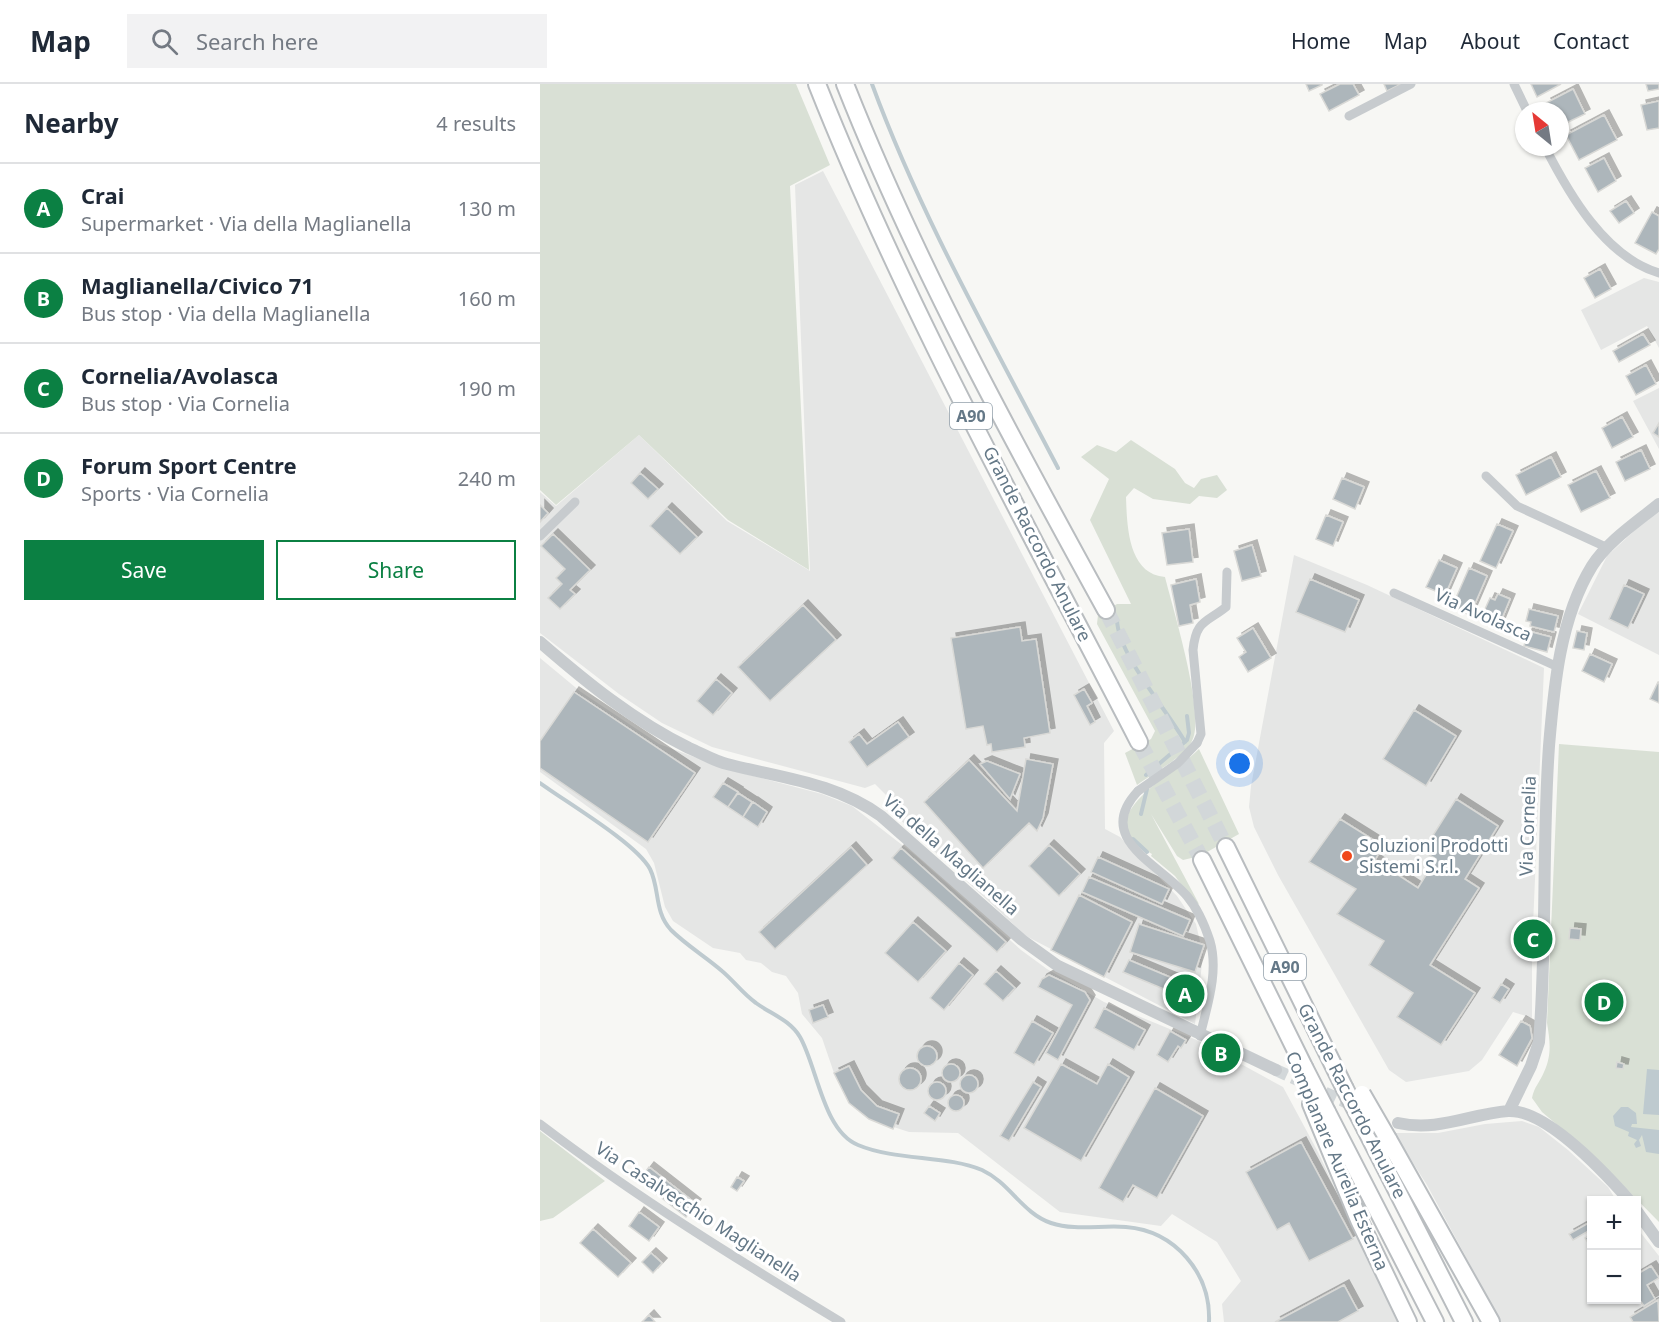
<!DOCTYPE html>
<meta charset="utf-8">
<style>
body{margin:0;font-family:"Noto Sans",sans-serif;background:#f2f2f3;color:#1f2937}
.controls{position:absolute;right:18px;bottom:18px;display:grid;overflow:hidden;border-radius:0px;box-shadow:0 2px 4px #0004}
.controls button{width:54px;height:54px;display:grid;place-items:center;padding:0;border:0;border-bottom:2px solid #e0e1e3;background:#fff;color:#1f2937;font:30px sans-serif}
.compass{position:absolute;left:975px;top:18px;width:54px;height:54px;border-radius:50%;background:#fff;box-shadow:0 2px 4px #0004;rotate:330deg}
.you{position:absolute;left:700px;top:680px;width:21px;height:21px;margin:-15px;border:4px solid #fff;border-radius:50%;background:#1a73e8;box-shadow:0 0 0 9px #1a73e833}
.badge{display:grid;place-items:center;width:39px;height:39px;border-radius:50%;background:#0b8043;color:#fff;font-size:20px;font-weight:700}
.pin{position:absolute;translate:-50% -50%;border:3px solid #fff;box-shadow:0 2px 6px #0006}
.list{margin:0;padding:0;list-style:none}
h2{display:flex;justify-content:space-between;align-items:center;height:78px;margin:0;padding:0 24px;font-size:26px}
h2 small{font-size:20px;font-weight:400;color:#747a83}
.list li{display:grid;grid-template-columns:39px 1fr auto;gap:18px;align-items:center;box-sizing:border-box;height:90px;padding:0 24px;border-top:2px solid #e0e1e3}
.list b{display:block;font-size:22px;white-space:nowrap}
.list p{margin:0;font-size:20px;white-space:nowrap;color:#747a83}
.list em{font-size:20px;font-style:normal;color:#747a83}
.actions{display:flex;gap:12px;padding:18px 24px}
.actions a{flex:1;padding:14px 0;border:2px solid #0b8043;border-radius:0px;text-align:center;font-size:21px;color:#0b8043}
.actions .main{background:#0b8043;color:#fff}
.icon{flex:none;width:33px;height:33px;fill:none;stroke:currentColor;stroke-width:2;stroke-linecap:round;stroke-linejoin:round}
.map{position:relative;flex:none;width:1119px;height:1238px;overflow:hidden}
header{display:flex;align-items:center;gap:36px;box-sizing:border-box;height:84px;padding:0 30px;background:#fff;border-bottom:2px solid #e0e1e3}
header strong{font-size:28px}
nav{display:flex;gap:33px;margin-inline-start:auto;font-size:21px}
.search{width:420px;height:54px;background:#f2f2f3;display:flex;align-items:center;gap:15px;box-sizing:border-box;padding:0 21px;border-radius:0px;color:#747a83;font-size:22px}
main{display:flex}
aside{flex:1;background:#fff}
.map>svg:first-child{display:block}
</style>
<header>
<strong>Map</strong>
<div class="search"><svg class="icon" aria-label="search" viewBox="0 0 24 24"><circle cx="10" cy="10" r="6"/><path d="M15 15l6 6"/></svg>Search here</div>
<nav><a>Home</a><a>Map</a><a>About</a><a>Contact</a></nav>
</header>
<main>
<aside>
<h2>Nearby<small>4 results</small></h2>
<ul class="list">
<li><span class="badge">A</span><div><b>Crai</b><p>Supermarket · Via della Maglianella</p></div><em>130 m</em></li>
<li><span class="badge">B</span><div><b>Maglianella/Civico 71</b><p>Bus stop · Via della Maglianella</p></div><em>160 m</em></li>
<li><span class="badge">C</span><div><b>Cornelia/Avolasca</b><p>Bus stop · Via Cornelia</p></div><em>190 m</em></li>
<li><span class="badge">D</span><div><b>Forum Sport Centre</b><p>Sports · Via Cornelia</p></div><em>240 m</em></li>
</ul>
<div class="actions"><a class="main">Save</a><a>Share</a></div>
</aside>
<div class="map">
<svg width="1119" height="1238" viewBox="0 0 1119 1238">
<defs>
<filter id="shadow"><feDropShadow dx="5" dy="-5" stdDeviation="0" flood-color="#0004"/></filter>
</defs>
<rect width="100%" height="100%" fill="#f7f7f4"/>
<!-- built -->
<path fill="#e5e6e5" d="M283 87 574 647 564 659 565 745 580 753 637 812 656 840 663 871 655 940 486 852 356 732 360 725 335 700 325 704 172 663 122 639 79 610 0 549V408L16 422 99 351 187 437 270 487 255 101Z
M1104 194 1119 198V264L1107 242 1061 266 1041 226Z
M1119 304V365L1093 317Z
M1119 424V571L1038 530 1067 472Z
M754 471 827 501 1004 584 992 865V934L973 928 942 976 929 987 866 998 849 986 738 791 714 743 709 723 711 702Z
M0 574 41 608 119 660 190 686 282 710 312 722 375 771 481 866 507 885 564 918 659 957 743 1003 778 1068 857 1238H684L682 1220 701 1197 677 1158 632 1130 621 1142 520 1128 418 1049 369 1048 329 1035 309 1019 294 989 282 954 262 930 258 909 246 892 232 888 221 879 206 876 200 869 173 864 133 837 125 823 114 779 106 765 0 688Z
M982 1037 999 1043 1028 1066 1068 1103 1076 1116H1052V1216H1096L1097 1144 1119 1172V1238H961L887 1101 854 1049H898L945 1040Z"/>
<!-- green -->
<path fill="#d9e0d5" d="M0 0H256L290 81 250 102 269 486 188 436 99 351 16 421 0 406Z
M591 356 635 385 645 399 654 404 661 395 677 391 687 406 677 414 659 412 650 420 613 415 594 404 586 413C587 442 588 490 625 493 633 525 666 631 652 657 641 676 614 688 597 701L585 669 611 655 615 647 557 540 558 531 577 520H591L550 436 569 395 541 373 557 361 576 368Z
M1019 660 1119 668V1138L1054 1072 1002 1028 992 1014C994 1003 1000 998 1004 988 1012 971 1010 957 1007 939Z
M659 665 699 750 660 772 643 776 637 772 611 730 659 820 653 817 635 792 611 772 612 770C542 735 632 693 659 665Z
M0 1047 65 1097 13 1134 0 1137Z"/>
<!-- water -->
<path fill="#becacf" d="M1107 985 1119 986V1031L1103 1030Z
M1081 1023H1088L1096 1029 1097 1040H1092L1091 1043 1119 1046V1070L1106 1068 1102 1051 1099 1056 1101 1062 1096 1064 1094 1060 1097 1056 1088 1052 1089 1048 1075 1042 1073 1032Z"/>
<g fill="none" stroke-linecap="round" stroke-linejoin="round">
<!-- stream -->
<path stroke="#becacf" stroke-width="4" d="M332 0C381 133 453 259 518 384
M577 536C578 571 628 627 645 658
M606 691 647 656 649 649 647 632
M0 699C26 718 96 759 110 785 120 805 114 828 131 846 146 861 166 873 182 887 194 897 203 910 216 919 231 930 250 936 260 953 277 982 283 1047 318 1061 356 1077 407 1071 442 1086 470 1099 482 1129 511 1139 535 1147 561 1141 586 1143 635 1147 671 1189 669 1238
M601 730 607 705
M593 755 607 768"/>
</g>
<!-- building -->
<path fill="#adb6bb" stroke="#d9d9d6" stroke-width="1.5" filter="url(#shadow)" d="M766 0H782V1L769 7Z
M800 0H813L819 11 789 27 780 10Z
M844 0H861L847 7Z
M991 0H1021L997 13Z
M1106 0H1119V5L1108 7Z
M1033 5 1045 30 1020 42V27H1010L1006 19Z
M1119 17V44L1107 46 1101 21Z
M1064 31 1077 56 1039 76 1026 51Z
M1064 74 1076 97 1058 108 1045 84Z
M1086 117 1094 129 1079 139 1070 127Z
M1112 128 1119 132V165L1116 170 1095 159Z
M1060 185 1071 205 1055 214 1044 194Z
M1103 250 1110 261 1079 278 1073 267Z
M1106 281 1116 300 1096 311 1086 292Z
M1082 333 1093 353 1072 364 1062 344Z
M1119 339V353L1113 349Z
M1101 366 1110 385 1085 397 1076 378Z
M1011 373 1021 393 986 411 976 391Z
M1056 387 1070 414 1041 428 1028 401Z
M100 389 118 405 108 415 91 399Z
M802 394 824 403 815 425 793 415Z
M0 421 8 429 0 438Z
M127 424 157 453 140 470 110 442Z
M786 431 803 438 793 462 776 455Z
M957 440 973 447 956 484 940 477Z
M649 445 653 478 627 481 622 449Z
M13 450 50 486 30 506 35 510 20 525 8 514 22 500 16 494 25 485 1 462Z
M712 461 721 492 702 497 694 467Z
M899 476 917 484 905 511 886 503Z
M929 484 947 492 930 531 912 523Z
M656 495 660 518 650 521 653 539 639 542 631 501Z
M770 495 819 516 805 548 756 528Z
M1084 501 1104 510 1088 544 1069 535Z
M958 510 970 515 958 544 940 536 950 514 955 516Z
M263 521 296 556 230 617 198 583Z
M989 525 1018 532 1014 548 990 542 991 538 986 537Z
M480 543 482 557 496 555 510 649 484 654 485 663 452 668 451 660 447 661 443 642 426 645 411 554Z
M713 544 731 574 708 588 699 573 706 568 697 554Z
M988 547 1011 553 1007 568 984 562Z
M1037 547 1047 549 1044 566 1033 564Z
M1050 570 1072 580 1064 598 1042 587Z
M176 595 192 609 173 631 157 617Z
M1118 598H1119V619L1110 615Z
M544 605 552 619 547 622 555 638 550 641 534 611Z
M34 608 155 689 108 758 0 684V657Z
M874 626 916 652 886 702 843 675Z
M358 638 369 653 327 683 309 658 319 650 327 660Z
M486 675 513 680 503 734 497 747 489 739 443 784 384 718 429 676 477 727Z
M447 677 480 690 470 715 440 680Z
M183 699 198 708 188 723 173 713Z
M198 709 212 718 203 733 188 723Z
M916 715 958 742 925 795 939 804 890 881 935 909 901 961 857 933 873 909 829 881 844 857 797 830 816 805 769 778 800 735 843 762 835 776 878 804 896 775 883 767Z
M213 718 227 728 218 743 203 733Z
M509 761 540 790 519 812 489 782Z
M311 763 327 781 235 865 219 848Z
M361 764 466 858 457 868 352 774Z
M558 773 629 805 622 820 551 788Z
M549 793 650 836 643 852 542 808Z
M539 811 592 838 564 893 511 866Z
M373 838 406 867 378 898 345 869Z
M599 840 664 861 655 888 590 868Z
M1030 844 1041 845 1040 856 1029 855Z
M589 876 656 904 650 916 583 888Z
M419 879 433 891 404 926 390 914Z
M456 887 475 904 463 917 444 900Z
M509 891 545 908 550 916 518 976 506 969 532 921 498 903 502 895Z
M961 900 969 905 960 919 952 914Z
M283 921 288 933 273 939 269 926Z
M564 924 605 946 594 966 554 944Z
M492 937 513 949 494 981 474 969Z
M981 937 990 942 992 954 977 982 959 971Z
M630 947 646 956 641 964 638 962 628 978 617 971Z
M377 972a10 10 0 1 1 20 0a10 10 0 1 1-20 0Z
M1077 978 1084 980 1083 985 1076 984Z
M521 980 557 1000 568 980 589 993 541 1077 484 1044Z
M402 989a9 9 0 1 1 18 0a9 9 0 1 1-18 0Z
M309 982 321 1006 337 1022 359 1030 353 1045 329 1035 309 1019 294 989Z
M359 995a11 11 0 1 1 22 0a11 11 0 1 1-22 0Z
M420 1000a9 9 0 1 1 18 0a9 9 0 1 1-18 0Z
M493 998 501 1003 469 1057 460 1052Z
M388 1007a9 9 0 1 1 18 0a9 9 0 1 1-18 0Z
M615 1004 663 1032 617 1114 593 1101 583 1118 559 1104Z
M408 1019a8 8 0 1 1 16 0a8 8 0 1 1-16 0Z
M389 1022 400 1029 395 1037 384 1029Z
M761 1058 813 1155 769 1177 749 1139 737 1146 706 1088Z
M109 1083 156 1120 146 1133 99 1096Z
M197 1093 204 1097 197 1107 191 1103Z
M99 1128 119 1143 109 1157 89 1142Z
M1052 1137V1145L1033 1156 1029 1150Z
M53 1145 91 1179 78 1193 40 1159Z
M1052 1150V1165L1045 1154Z
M111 1169 122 1179 113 1189 102 1178Z
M1111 1182 1119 1194 1107 1201 1115 1215 1104 1222 1096 1211V1191Z
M804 1201 818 1227 798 1238H735Z
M1118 1216 1119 1238H1093L1090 1233Z
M109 1231 115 1238H102Z"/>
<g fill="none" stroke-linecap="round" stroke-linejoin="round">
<!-- tertiary-tunnel -->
<path stroke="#d2d7d9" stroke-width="12" stroke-dasharray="12 6" stroke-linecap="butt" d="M736 986 814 1022"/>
<!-- motorway-tunnel -->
<path stroke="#d2d7d9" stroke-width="16" stroke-dasharray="16 8" stroke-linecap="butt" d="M566 526 686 763
M599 658 662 776"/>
<defs>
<path id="motorway" d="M277 0C367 227 487 441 599 658
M305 0C377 182 472 355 566 526
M686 763 804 1003
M662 776 764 983
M771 1020 819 1136 868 1238
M787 1028 895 1238
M826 1046 924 1238
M848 1055 951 1238"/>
</defs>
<!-- motorway casing -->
<use href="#motorway" stroke="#b9bdc0" stroke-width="20"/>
<!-- minor -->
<path stroke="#c7cbce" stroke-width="9" d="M974 0 987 27
M809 32 871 0
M1005 63C1029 110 1065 173 1119 189
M946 392 977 422 1068 464
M0 452 35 418
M854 509 1018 583
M657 659 661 650 653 566C656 536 666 539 686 523L687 488
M598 707C553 755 620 780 647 812 658 825 665 842 670 857 679 888 667 922 660 952
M0 1040C96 1113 198 1176 301 1238"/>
<!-- tertiary -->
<path stroke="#c7cbce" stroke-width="12" d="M0 558C46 598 94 637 149 664 161 669 174 677 187 680 241 694 294 698 341 732L482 856 518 882 736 986
M969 1027 991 982 999 958C1007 860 1002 760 1009 662 1014 602 1020 534 1052 482 1068 457 1097 438 1119 420
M858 1039C898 1048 930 1030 968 1027 1006 1025 1065 1089 1089 1116
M1096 1126 1119 1158"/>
<!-- motorway -->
<use href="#motorway" stroke="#fff" stroke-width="16"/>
<defs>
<path id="motorway-bridge" d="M764 983 787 1028
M804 1003 826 1046
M822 1010 848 1055"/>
</defs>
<!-- motorway-bridge casing -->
<use href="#motorway-bridge" stroke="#b9bdc0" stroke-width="20" stroke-linecap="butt"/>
<!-- minor-bridge -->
<path stroke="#c7cbce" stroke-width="9" d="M598 707 638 679 657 659"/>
<!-- motorway-bridge -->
<use href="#motorway-bridge" stroke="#fff" stroke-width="16"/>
</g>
<!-- markers -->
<circle fill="#f0481b" stroke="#fff" stroke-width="2" cx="807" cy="772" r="6"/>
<g text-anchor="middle" stroke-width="6" stroke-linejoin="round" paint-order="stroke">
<!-- shield labels -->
<g fill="#fff" stroke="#92a0ab" stroke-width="1.5">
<rect x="410" y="319" width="42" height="26" rx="4.5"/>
<rect x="724" y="870" width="42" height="26" rx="4.5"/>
</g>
<g font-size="16" font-weight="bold" fill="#647887">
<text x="431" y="338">A90</text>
<text x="745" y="889">A90</text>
</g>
<!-- street labels -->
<g font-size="18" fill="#647887" stroke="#fff">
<text transform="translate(497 460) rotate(63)" y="6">Grande Raccordo Anulare</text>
<text transform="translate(943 531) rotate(24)" y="6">Via Avolasca</text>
<text transform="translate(988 742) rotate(-88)" y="6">Via Cornelia</text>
<text transform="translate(411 771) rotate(41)" y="6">Via della Maglianella</text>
<text transform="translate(812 1017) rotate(63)" y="6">Grande Raccordo Anulare</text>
<text transform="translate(797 1077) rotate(67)" y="6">Complanare Aurelia Esterna</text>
<text transform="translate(158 1128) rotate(33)" y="6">Via Casalvecchio Maglianella</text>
</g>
<!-- poi labels -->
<g font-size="18" fill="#647887" stroke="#fff" text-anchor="start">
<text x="819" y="768">Soluzioni Prodotti<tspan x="819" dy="21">Sistemi S.r.l.</tspan></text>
</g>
</g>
</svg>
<div class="controls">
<button>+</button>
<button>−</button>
</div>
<svg class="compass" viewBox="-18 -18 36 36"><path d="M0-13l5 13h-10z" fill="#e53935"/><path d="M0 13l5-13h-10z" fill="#747a83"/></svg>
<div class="you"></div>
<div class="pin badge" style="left:645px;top:910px">A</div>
<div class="pin badge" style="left:681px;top:969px">B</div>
<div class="pin badge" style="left:993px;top:855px">C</div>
<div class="pin badge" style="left:1064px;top:918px">D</div>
</div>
</main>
